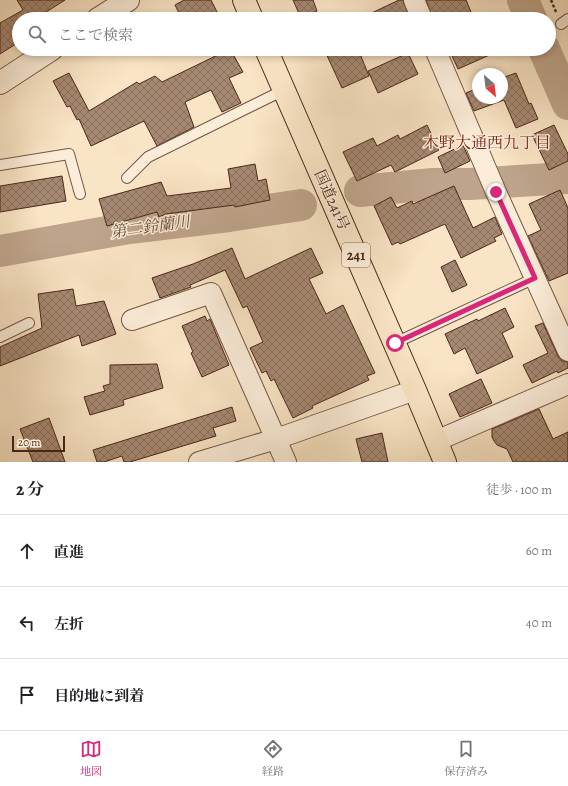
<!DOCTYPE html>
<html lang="ja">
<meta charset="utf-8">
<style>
body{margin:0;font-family:Alegreya,"Noto Serif JP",serif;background:#f6f6f6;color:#202124}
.compass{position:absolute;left:472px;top:68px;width:36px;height:36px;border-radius:50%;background:#fff;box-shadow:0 2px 6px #0003;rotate:152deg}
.scale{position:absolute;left:12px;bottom:10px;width:53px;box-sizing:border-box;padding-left:4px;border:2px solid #4c2719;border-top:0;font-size:11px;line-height:14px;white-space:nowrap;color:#4c2719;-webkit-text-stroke:3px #fbedd9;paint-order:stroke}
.stop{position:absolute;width:12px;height:12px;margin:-9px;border:3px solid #db2777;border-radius:50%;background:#fff}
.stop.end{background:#db2777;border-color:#fff;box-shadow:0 1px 4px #0008}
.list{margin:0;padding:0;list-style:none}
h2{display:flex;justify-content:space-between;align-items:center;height:52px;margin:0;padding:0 16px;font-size:17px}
h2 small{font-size:13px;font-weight:400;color:#757577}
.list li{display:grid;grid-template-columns:26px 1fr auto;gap:12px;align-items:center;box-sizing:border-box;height:72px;padding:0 16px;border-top:1px solid #e0e0e0}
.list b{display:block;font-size:15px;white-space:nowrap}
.list em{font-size:13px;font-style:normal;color:#757577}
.icon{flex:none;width:22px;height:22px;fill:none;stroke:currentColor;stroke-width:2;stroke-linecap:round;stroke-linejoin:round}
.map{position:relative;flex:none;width:568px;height:462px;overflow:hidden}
.search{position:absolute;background:#fff;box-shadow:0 2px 6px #0003;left:12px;right:12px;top:12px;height:44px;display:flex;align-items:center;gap:10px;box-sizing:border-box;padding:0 14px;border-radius:22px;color:#757577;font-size:15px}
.sheet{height:268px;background:#fff}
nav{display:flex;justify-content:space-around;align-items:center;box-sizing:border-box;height:56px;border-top:1px solid #e0e0e0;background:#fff;font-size:11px;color:#757577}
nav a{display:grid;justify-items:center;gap:2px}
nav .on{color:#db2777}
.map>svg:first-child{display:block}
</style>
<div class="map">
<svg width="568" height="462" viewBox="0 0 568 462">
<defs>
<pattern id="building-cross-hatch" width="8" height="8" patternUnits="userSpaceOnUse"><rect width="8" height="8" fill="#a68972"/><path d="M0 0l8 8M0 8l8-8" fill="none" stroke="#89705d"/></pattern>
</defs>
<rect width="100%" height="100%" fill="#f9e4c5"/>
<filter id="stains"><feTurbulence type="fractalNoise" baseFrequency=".005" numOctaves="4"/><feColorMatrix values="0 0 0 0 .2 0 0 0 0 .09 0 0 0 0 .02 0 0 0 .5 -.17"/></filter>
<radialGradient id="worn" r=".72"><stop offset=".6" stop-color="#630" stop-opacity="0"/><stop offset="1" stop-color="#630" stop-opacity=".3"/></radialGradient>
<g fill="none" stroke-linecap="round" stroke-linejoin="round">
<!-- river -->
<path stroke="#bea48b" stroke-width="32" d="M523 0 531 19
M544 49 568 104
M360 191 433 184H470L567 178
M0 251 129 228 229 216 301 205"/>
</g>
<!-- building -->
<path fill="url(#building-cross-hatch)" stroke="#4c2719" d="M17 0H65L35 19H19V42L0 54V23L23 10Z
M184 0H211L217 12 203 19H182L175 5Z
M293 0H313L317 11 301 18Z
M399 0H403L410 19H359Z
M426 0H466L474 19H433Z
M230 49 243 72 229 78 241 103 222 112 211 90 185 102 194 127 157 146 144 121 91 146 79 119 77 120 70 106 67 107 53 81 69 73 89 111 137 82 139 84 155 76 162 82Z
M324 49H358L369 76 342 88Z
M449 49H503L458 69Z
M408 53 418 74 378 93 368 71Z
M516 73 529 104 531 103 538 119 516 128 504 100 474 111 466 93 478 88V98H502V78Z
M427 125 439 150 395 172 391 165 357 181 343 152 373 138 377 146 398 135 400 139Z
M554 125 568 154V161L549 170 532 135Z
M463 145 470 161 445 173 438 157Z
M255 164 258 181 266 179 270 200 235 207 234 205 166 214 159 217 157 212 107 226 99 199 161 182 167 196 231 188 228 169Z
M62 176 66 201 0 212V186Z
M454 186 473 228 495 217 502 234 494 238 496 241 461 258 445 224 400 244 398 242 392 245 374 206 391 197 397 208 412 201 413 204Z
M560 190 568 208V273L549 281 528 236 541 230 529 204Z
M232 248 245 279 311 248 323 273 309 279 326 314 343 305 375 373 367 376 369 380 312 406 313 408 293 418 274 379 271 381 266 371 262 373 250 348 263 342 247 306 243 308 225 270 190 285 191 287 160 298 152 278 193 264Z
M455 260 467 285 452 292 441 267Z
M73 289 76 306 104 301 116 334 82 346 79 335 0 366V347L42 328 38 294Z
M505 308 514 327 502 333 513 357 477 374 465 348 454 354 445 334 477 319 478 321Z
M205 316 207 321 210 319 229 365 202 377 191 353 193 352 182 326Z
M543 323 558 356 562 361 568 362V368L558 373 557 371 532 383 523 365 548 353 535 326Z
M157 364 163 388 123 400 124 405 90 415 84 397 105 391 103 386 110 384V365Z
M481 379 492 403 460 417 449 394Z
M232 407 236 421 213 428 216 436 130 462H124L122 456 104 462H97L93 450Z
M539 409 553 439 568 432V462H513L507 449 497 445 494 441 492 437V429Z
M49 418 65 462H33L20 429Z
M382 433 388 462H362L356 439Z"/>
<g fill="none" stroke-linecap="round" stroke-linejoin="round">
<defs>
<path id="service" d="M561 24 568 19
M0 165 69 154 80 194
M127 178 148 157 284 90
M0 337 29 323
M395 343 535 278"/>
<path id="minor" d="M414 0 422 19
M435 49 496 192 568 351
M132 320 211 293 286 462
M436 441 568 384
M199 462 276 439 415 390"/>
<path id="tertiary" d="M98 19 128 0
M0 83 52 49"/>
<path id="trunk" d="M244 0 252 19
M266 49 415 390 445 462"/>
</defs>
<!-- service casing -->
<use href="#service" stroke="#775644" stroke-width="12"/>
<!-- minor casing -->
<use href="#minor" stroke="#775644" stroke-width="22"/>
<!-- tertiary casing -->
<use href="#tertiary" stroke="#775644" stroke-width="24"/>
<!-- trunk casing -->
<use href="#trunk" stroke="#4c2719" stroke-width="24"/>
<!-- path -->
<path stroke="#4c2719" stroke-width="2.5" stroke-dasharray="3 2" stroke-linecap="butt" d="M551 0 556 12"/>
<!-- service -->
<use href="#service" stroke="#fbedd9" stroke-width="10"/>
<!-- minor -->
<use href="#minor" stroke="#fbedd9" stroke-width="20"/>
<!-- tertiary -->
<use href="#tertiary" stroke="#fbedd9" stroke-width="22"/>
<!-- trunk -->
<use href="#trunk" stroke="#f9e4c5" stroke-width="22"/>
</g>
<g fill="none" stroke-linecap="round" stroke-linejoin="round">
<!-- route -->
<path stroke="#db2777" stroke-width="5" d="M395 343 535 278 496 192"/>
</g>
<g text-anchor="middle" stroke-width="3" stroke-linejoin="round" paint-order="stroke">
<!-- shield labels -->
<rect fill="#fbedd9" stroke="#806253" stroke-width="1" x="342" y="243" width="28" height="24" rx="3"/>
<g font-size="14" font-weight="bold" fill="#4c2719">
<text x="356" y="260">241</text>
</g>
<!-- street labels -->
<g font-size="15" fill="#4c2719" stroke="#fbedd9">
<text transform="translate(332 200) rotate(66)" y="5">国道241号</text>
</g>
<!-- neighbourhood labels -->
<g font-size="16" fill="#7a1f14" stroke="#fbedd9">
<text x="487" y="148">木野大通西九丁目</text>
</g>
<!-- water labels -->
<g font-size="16" font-style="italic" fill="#6e4c3b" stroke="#fbedd9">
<text transform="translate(150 226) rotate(-8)" y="6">第二鈴蘭川</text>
</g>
</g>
<rect width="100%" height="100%" filter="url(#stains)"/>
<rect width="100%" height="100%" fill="url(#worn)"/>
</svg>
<svg class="compass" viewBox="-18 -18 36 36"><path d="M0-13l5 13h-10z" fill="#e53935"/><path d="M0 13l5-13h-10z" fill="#757577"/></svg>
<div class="scale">20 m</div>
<div class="stop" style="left:395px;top:343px"></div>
<div class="stop end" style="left:496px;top:192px"></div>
<div class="search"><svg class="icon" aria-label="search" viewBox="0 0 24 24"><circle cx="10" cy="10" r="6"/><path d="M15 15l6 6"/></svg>ここで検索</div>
</div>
<section class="sheet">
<h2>2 分<small>徒歩 · 100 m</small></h2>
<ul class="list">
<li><svg class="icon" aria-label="ahead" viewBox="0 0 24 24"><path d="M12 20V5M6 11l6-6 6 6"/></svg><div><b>直進</b></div><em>60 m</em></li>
<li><svg class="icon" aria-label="left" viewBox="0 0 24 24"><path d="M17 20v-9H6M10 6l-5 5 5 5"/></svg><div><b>左折</b></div><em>40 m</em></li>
<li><svg class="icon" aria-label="arrive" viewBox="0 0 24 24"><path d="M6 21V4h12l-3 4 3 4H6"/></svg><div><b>目的地に到着</b></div></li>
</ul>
</section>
<nav>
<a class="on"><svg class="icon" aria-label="map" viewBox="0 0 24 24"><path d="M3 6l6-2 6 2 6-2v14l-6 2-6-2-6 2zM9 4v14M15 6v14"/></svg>地図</a>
<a><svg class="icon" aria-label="directions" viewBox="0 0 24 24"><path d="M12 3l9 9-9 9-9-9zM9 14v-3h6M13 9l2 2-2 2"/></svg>経路</a>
<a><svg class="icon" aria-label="saved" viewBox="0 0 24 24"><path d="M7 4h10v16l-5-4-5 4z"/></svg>保存済み</a>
</nav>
